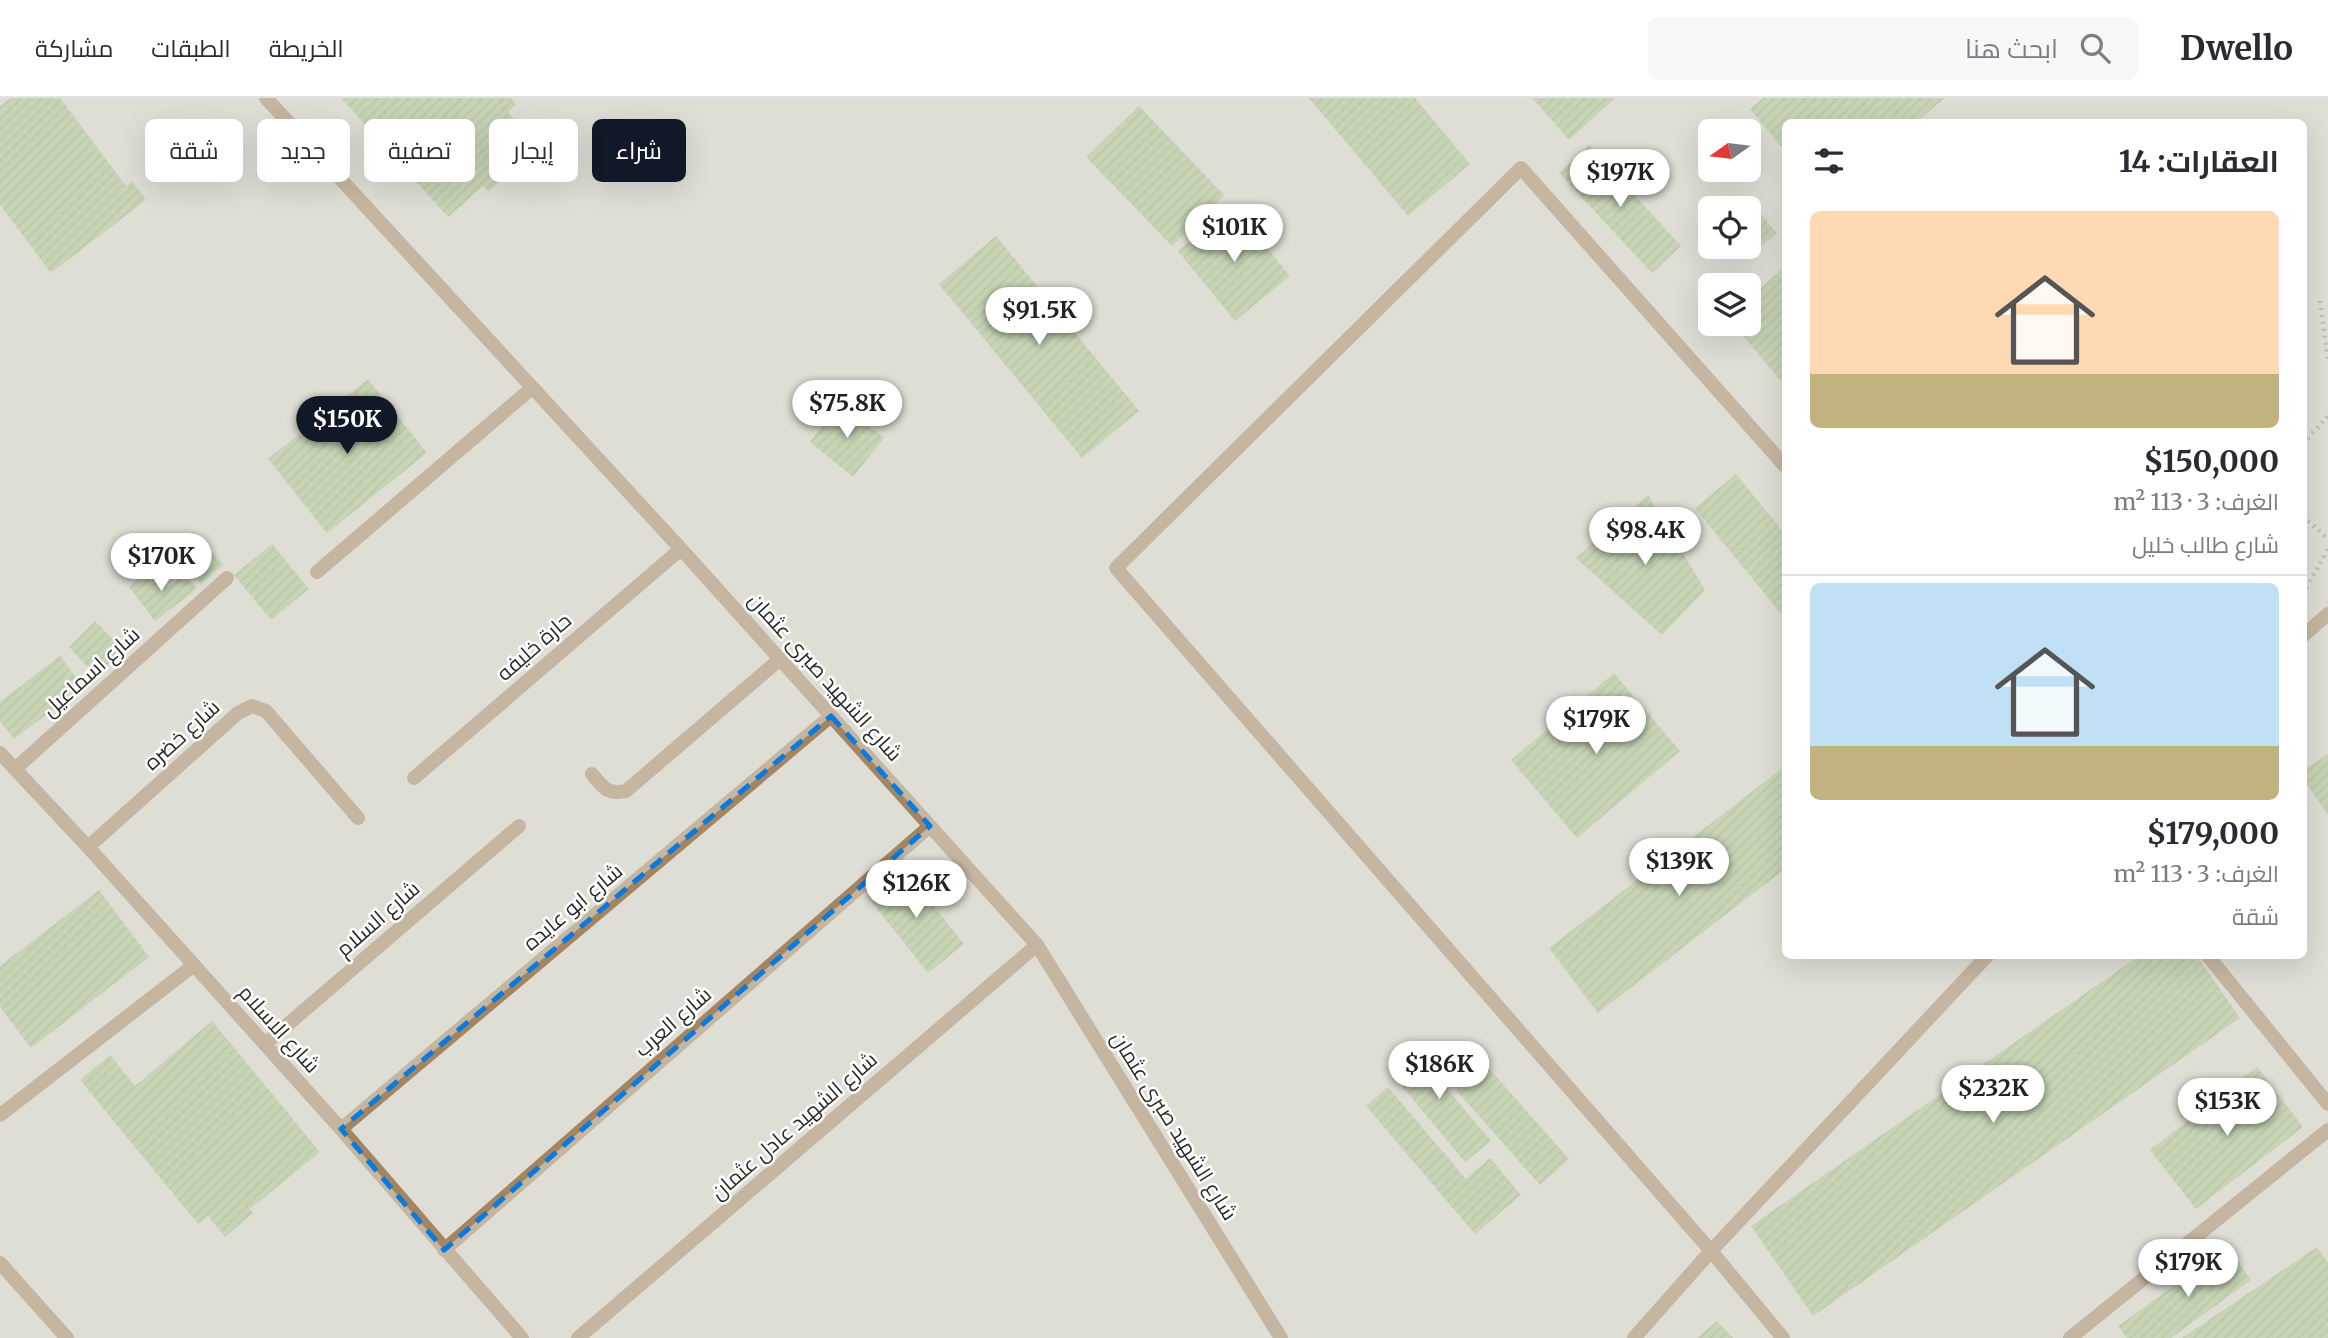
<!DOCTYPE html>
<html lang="ar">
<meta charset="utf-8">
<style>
body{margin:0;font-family:Merriweather,Cairo,serif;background:#f7f7f7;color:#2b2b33;direction:rtl;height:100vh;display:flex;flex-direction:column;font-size:26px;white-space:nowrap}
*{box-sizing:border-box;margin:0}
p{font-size:23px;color:#7c7c81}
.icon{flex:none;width:38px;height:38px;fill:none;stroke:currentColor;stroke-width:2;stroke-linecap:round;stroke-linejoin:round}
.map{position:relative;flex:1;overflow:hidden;direction:ltr}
.side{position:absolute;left:1782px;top:21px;width:525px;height:840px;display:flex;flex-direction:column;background:#fff;border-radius:10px;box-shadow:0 7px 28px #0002;direction:rtl}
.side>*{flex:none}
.guide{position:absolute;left:21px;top:21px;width:665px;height:63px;direction:rtl;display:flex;gap:14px}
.needle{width:46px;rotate:256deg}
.controls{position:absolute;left:1698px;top:21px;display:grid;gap:14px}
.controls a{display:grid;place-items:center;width:63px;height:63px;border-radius:10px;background:#fff;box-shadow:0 7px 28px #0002;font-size:35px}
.price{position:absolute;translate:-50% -60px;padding:0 16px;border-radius:24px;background:#fff;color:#222;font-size:23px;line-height:46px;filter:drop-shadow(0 2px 4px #0008)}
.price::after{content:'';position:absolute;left:50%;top:42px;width:21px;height:16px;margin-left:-10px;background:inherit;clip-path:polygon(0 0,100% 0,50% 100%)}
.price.current{background:#111827;color:#fff}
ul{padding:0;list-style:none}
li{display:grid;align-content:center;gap:14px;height:371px;padding:0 28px}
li+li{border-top:2px solid #e1e1e2}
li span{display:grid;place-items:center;height:217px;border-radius:10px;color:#555}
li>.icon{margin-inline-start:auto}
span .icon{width:126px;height:126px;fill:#fffc;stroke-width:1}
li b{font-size:30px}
h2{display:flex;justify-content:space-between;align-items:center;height:84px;padding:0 28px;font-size:30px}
.chip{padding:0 24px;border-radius:10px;background:#fff;box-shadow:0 7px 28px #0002;font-size:24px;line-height:63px}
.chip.current{background:#111827;color:#fff}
header{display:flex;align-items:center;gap:42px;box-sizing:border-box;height:98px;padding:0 35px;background:#fff;border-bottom:2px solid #e1e1e2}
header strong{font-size:33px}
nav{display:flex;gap:38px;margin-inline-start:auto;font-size:24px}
.search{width:490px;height:63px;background:#f7f7f7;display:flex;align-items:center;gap:18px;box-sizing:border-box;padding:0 24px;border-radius:10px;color:#7c7c81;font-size:26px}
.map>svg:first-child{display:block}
.building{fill:url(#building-hatch)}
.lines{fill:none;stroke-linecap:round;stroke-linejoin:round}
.path{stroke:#999892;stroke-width:4.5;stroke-dasharray:2 5;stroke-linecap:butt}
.lane{stroke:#a5855f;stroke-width:14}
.street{stroke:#a5855f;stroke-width:14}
.marked{fill:none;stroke:#087be2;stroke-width:5;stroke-dasharray:14 9;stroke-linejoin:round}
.labels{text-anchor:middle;stroke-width:5;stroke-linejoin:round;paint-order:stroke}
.street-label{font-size:21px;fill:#2a2926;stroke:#fff}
</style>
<header>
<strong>Dwello</strong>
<div class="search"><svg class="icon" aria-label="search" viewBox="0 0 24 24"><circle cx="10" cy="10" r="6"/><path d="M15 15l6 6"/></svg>ابحث هنا</div>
<nav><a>الخريطة</a><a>الطبقات</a><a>مشاركة</a></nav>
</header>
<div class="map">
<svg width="2328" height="1240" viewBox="0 0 2328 1240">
<defs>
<pattern id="building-hatch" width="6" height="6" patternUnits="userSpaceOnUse" patternTransform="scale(1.75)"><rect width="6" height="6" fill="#aac98f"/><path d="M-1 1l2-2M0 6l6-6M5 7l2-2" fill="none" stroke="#92ad7b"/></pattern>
</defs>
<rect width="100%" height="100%" fill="#dfded6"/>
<!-- building -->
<path class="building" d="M 11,0 L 60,0 L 126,88 L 132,83 L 146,102 L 51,175 L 0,107 L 0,8 Z
M 341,0 L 511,0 L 516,6 L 508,14 L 539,49 L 489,94 L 483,88 L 448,119 Z
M 1309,0 L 1415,0 L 1470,66 L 1408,118 Z
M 1532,0 L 1615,0 L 1569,42 Z
M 1763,0 L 1945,0 L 1916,24 L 1785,24 L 1785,53 L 1750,11 Z
M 1139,8 L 1224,97 L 1172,148 L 1086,59 Z
M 1589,47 L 1681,148 L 1652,175 L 1559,75 Z
M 1746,99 L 1777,135 L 1756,152 L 1748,143 L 1748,110 L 1733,110 Z
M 1232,108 L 1290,178 L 1235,223 L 1178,153 Z
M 996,138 L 1139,313 L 1082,360 L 939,186 Z
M 1785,169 L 1785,288 L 1733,226 L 1748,226 L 1748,201 Z
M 368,281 L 427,355 L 327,435 L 268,361 Z
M 840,305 L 884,340 L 853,379 L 810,344 Z
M 1736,376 L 1785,436 L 1785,521 L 1695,410 Z
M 1648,397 L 1705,492 L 1662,537 L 1576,460 Z
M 193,433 L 223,467 L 201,486 L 171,451 Z
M 272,446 L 309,491 L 271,522 L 234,477 Z
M 154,470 L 168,489 L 185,476 L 197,491 L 155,523 L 129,489 Z
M 95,523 L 123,552 L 96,578 L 69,549 Z
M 60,558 L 83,589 L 14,641 L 0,623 L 0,604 Z
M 1614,575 L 1680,653 L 1577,740 L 1511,662 Z
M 2328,656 L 2328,717 L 2303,681 L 2303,673 Z
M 1784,669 L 1785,771 L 1598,915 L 1549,850 Z
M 903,769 L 964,846 L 928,875 L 867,798 Z
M 99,792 L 149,859 L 31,950 L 0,909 L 0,868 Z
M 2139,858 L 2197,858 L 2240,920 L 1813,1218 L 1751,1128 Z
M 212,923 L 320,1054 L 250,1111 L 253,1115 L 225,1139 L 208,1118 L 198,1126 L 80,982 L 110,957 L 135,988 Z
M 1427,942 L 1449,968 L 1437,979 L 1491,1043 L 1465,1064 L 1390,974 Z
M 1485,966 L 1569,1061 L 1540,1087 L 1456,992 Z
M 2257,969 L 2303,1029 L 2196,1111 L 2150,1052 Z
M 1388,989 L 1466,1081 L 1490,1060 L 1521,1097 L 1475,1136 L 1366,1008 Z
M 2228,1149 L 2251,1182 L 2171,1240 L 2127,1240 L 2118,1228 Z
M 2317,1149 L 2328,1165 L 2328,1240 L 2182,1240 Z
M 1717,1223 L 1733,1240 L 1697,1240 Z"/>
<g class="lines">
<!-- path -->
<path class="path" d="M 2320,203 L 2328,263
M 2303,346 L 2328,318
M 2303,418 L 2328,441
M 2303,496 L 2328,451"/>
<!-- lane -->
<path class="lane" d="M 2303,538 L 2328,516
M 1037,847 L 1281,1240
M 2208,858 L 2328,1006
M 0,1017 L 194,867
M 1634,1240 L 1711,1153 L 1987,858
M 1783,1240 L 1711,1153 L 1116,470 L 1521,70 L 1785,368
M 2070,1240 L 2328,1032"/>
<!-- street -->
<path class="street" d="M 266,0 L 681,451 L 1037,847 L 578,1240
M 317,474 L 532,290
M 0,655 L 88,749 L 341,1031 L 522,1240
M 15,671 L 227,480
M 592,676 C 602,689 608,697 626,693 L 780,561
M 414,680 L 681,451
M 88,749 L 238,615 L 252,608 L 266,613 L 358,720
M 265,946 L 519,728
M 341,1031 L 831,618
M 444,1152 L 930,728
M 0,1165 L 67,1240"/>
</g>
<!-- marked area -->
<path d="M0 0H2328V1240H0ZM 831,618 L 930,728 L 444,1152 L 341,1031 Z" fill="#dfded6" fill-opacity=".55" fill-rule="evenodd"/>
<path class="marked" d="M 831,618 L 930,728 L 444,1152 L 341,1031 Z"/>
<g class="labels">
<!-- street labels -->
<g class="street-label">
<text transform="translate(534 549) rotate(-41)" y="7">حارة خليفه</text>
<text transform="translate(91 574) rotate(-42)" y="7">شارع اسماعيل</text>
<text transform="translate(825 579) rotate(48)" y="7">شارع الشهيد صبرى عثمان</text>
<text transform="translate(182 637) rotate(-42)" y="7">شارع خضره</text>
<text transform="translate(573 809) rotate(-40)" y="7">شارع ابو عايده</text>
<text transform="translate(378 821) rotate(-41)" y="7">شارع السلام</text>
<text transform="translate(673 924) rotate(-41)" y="7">شارع العرب</text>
<text transform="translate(279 931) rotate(48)" y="7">شارع الاسلام</text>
<text transform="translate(794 1028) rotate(-41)" y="7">شارع الشهيد عادل عثمان</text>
<text transform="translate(1174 1028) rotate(58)" y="7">شارع الشهيد صبرى عثمان</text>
</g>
</g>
</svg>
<div class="controls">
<a><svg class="needle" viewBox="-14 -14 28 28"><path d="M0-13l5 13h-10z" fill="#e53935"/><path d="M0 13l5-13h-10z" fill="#7c7c81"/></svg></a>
<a><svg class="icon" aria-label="locate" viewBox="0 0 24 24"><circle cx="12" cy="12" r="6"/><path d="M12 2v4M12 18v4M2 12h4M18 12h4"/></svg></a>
<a><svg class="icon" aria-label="layers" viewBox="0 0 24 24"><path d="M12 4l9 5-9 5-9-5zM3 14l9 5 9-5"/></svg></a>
</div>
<b class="price" style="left:1620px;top:111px">$197K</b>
<b class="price" style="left:1234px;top:166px">$101K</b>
<b class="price" style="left:1039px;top:249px">$91.5K</b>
<b class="price" style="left:847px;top:342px">$75.8K</b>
<b class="price current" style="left:347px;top:358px">$150K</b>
<b class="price" style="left:1645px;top:469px">$98.4K</b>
<b class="price" style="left:161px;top:495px">$170K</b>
<b class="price" style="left:1596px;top:658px">$179K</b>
<b class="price" style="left:1679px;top:800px">$139K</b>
<b class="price" style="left:916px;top:822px">$126K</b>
<b class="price" style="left:1439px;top:1003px">$186K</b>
<b class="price" style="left:1993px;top:1027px">$232K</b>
<b class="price" style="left:2227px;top:1040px">$153K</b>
<b class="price" style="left:2188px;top:1201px">$179K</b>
<div class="guide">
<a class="chip current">شراء</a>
<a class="chip">إيجار</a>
<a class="chip">تصفية</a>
<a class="chip">جديد</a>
<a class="chip">شقة</a>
</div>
<section class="side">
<h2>العقارات: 14<svg class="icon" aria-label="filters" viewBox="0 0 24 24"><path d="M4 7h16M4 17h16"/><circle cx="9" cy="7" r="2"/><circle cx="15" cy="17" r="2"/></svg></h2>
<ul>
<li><span style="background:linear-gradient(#ffd9b3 75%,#c2b280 0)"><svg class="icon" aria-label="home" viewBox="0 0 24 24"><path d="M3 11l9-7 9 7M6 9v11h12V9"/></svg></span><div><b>$150,000</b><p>الغرف: 3 · 113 m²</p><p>شارع طالب خليل</p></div></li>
<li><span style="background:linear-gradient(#bfe0f5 75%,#c2b280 0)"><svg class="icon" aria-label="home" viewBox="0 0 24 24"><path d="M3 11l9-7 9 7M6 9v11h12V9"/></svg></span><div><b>$179,000</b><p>الغرف: 3 · 113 m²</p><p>شقة</p></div></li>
</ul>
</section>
</div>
